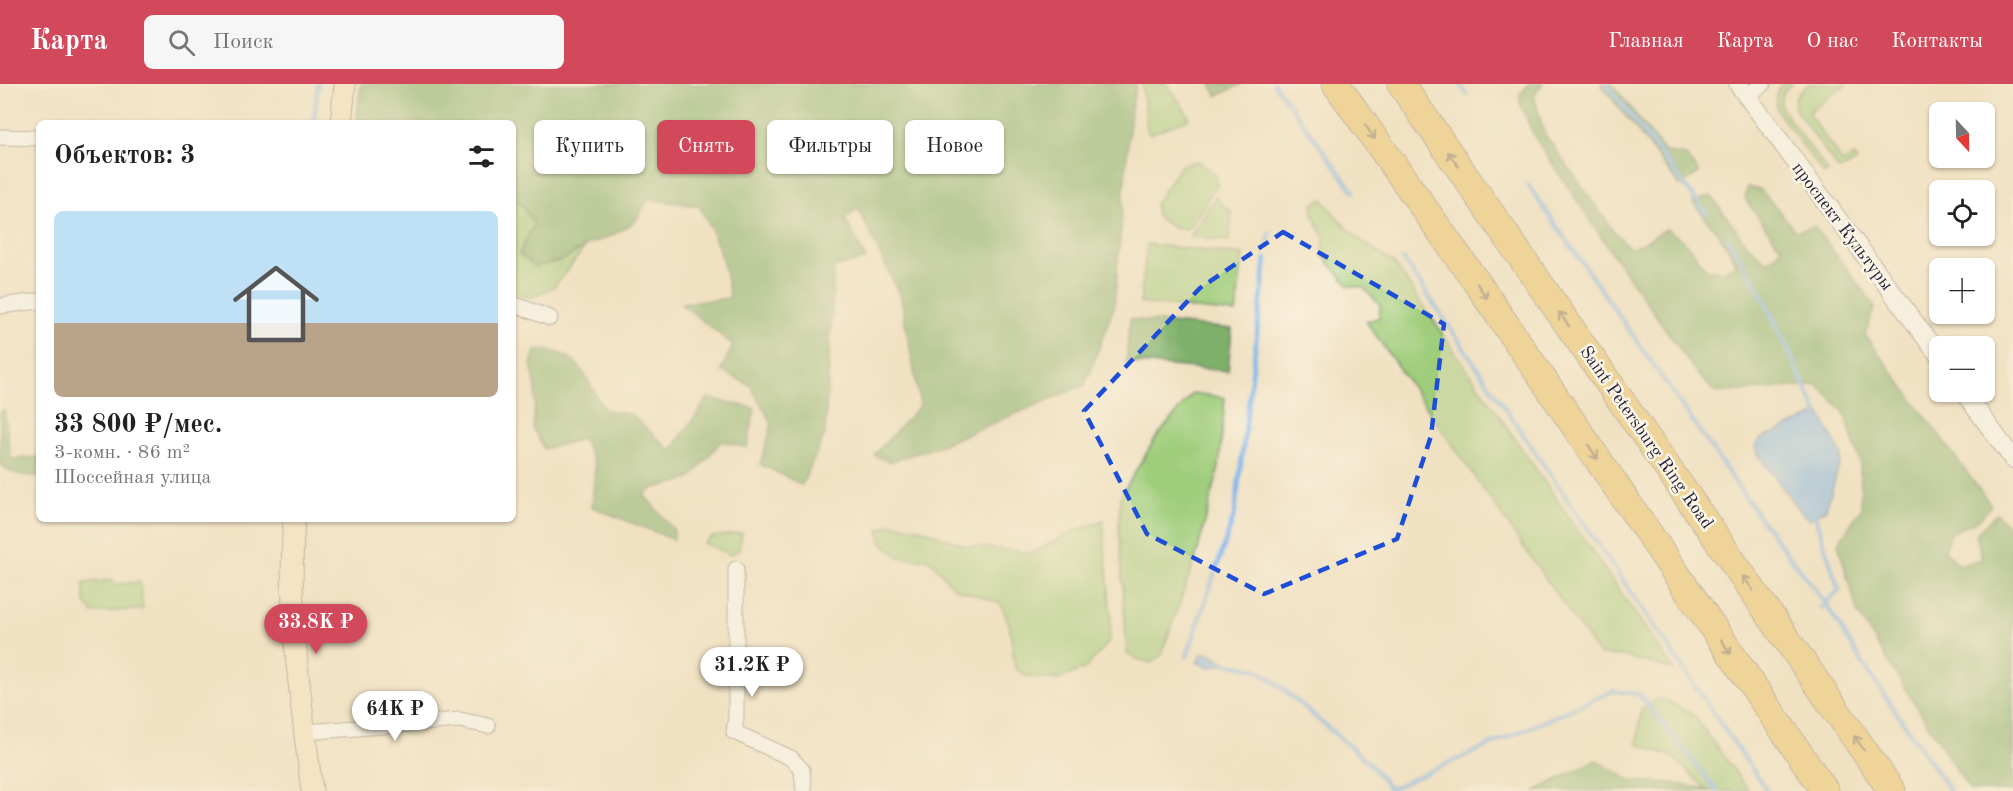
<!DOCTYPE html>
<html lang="ru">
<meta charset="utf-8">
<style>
body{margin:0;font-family:"Old Standard TT",serif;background:#f6f6f6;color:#222;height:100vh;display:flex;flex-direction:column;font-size:22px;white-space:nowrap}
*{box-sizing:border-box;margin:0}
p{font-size:20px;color:#767676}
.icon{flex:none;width:33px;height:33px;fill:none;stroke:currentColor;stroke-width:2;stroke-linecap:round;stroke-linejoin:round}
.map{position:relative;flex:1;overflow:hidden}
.panel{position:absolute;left:36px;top:36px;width:480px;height:402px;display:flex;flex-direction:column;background:#fff;border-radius:9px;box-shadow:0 2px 4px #0004}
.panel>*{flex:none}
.guide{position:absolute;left:534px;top:36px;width:570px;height:54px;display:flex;gap:12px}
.needle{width:39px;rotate:158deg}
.controls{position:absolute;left:1929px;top:18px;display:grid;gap:12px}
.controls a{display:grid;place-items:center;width:66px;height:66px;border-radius:9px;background:#fff;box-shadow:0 2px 4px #0004;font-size:30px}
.price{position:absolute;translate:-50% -51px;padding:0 14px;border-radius:21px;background:#fff;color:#222;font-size:20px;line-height:39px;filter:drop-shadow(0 2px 3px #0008)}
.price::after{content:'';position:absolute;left:50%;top:36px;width:18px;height:14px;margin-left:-9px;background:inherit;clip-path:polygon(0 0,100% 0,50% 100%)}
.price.active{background:#d1495b;color:#fff}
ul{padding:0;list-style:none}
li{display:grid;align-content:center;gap:12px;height:318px;padding:0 18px}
li span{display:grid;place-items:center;height:186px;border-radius:9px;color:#555}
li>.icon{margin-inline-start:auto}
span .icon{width:108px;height:108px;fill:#fffc;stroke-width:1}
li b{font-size:26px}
h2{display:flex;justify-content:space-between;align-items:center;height:72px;padding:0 18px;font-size:26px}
.chip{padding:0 21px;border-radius:9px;background:#fff;box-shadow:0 2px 4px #0004;font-size:21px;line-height:54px}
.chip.active{background:#d1495b;color:#fff}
header{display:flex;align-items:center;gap:36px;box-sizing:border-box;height:84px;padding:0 30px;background:#d1495b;color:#fff}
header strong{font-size:28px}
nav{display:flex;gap:33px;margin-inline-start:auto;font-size:21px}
.search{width:420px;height:54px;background:#f6f6f6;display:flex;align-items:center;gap:15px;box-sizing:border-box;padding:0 21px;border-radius:9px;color:#767676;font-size:22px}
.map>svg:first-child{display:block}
.green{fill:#9fcd7b;stroke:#60785b;stroke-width:1.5}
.forest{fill:#7fb06b;stroke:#506953;stroke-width:1.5}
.water{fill:#7cb4ec;stroke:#4f6b94;stroke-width:1.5}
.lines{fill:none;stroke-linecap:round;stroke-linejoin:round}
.stream{stroke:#7cb4ec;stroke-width:4.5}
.minor-casing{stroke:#89827e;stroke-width:17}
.tertiary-casing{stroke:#89827e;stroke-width:20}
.secondary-casing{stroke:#89827e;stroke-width:23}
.motorway-casing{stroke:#89827e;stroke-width:29}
.minor{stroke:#fff;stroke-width:15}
.tertiary{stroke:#fff;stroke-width:18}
.secondary{stroke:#f8e7c3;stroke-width:21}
.motorway{stroke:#eec469;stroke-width:27}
.oneway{stroke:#887352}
.marked{fill:none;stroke:#1d4ed8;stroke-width:4.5;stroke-dasharray:12 8;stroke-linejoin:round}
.labels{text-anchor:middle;stroke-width:5;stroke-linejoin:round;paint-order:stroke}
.street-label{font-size:18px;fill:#22223b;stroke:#fcf5e5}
</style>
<header>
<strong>Карта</strong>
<div class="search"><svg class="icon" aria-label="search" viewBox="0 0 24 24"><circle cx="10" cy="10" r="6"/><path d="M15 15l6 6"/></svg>Поиск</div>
<nav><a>Главная</a><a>Карта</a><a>О нас</a><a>Контакты</a></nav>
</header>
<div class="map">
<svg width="2013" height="707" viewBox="0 0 2013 707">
<rect width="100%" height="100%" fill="#fcf5e5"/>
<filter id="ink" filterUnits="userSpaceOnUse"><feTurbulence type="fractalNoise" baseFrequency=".0167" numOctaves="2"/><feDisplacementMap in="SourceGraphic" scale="12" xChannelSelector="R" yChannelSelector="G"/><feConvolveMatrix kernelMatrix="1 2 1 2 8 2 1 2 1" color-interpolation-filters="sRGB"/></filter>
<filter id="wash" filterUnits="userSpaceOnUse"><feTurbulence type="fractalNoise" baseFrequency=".008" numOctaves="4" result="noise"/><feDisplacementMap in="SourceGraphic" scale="24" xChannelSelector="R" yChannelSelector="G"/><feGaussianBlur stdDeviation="1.35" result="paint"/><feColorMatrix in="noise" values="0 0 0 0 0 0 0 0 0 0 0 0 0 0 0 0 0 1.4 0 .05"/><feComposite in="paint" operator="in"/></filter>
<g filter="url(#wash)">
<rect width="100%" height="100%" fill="#f0e1c2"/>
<!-- green -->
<path class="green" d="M 1142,0 L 1167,0 L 1189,32 L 1188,35 L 1150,50 L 1147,47 Z
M 1783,0 L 1791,0 C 1782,8 1779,13 1782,25 L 1828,88 L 1824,90 L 1777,27 C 1775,16 1774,8 1783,0 Z
M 1809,0 L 1846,0 L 1808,29 L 1842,78 L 1854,72 L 1857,78 L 1839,86 L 1795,25 C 1792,11 1800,8 1809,0 Z
M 1196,77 C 1206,83 1219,88 1217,101 L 1192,140 L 1186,145 L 1177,145 L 1159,135 L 1156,130 L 1155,120 L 1180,82 Z
M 1215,113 L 1232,129 L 1229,157 L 1190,153 Z
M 513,114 L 520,118 L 535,140 L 519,170 L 563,176 L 587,161 L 554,203 L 530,214 L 513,207 Z
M 1323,115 C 1345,147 1362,158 1394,179 L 1674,586 L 1623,572 L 1599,571 L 1366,237 L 1379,234 L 1380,221 L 1363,203 L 1349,202 L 1323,172 L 1324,153 L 1313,131 L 1313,120 Z
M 1147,160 L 1243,171 L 1236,229 L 1140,219 Z
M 1193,309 L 1225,314 L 1219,383 L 1197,469 L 1161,572 L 1151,579 L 1137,575 L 1127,570 L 1119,446 L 1120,413 L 1155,355 Z
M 1103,436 L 1111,532 L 1110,557 L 1087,583 L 1059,596 L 1028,593 L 1015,584 L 1009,540 L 1000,519 L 954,504 L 930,476 L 899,473 L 882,459 L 879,446 L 892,440 L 919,444 L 964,461 L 1032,469 L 1071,449 Z
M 742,449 L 739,466 L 730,471 L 704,459 L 712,453 Z
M 112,496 L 115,500 L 140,498 L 143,525 L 93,529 L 85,519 L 83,499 Z
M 1659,614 L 1692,629 L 1749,707 L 1708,707 L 1673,673 L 1637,660 L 1641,626 Z"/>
<!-- forest -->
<path class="forest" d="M 361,0 L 1136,0 L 1131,25 L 1114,223 L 1085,301 L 936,363 L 889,378 L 874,371 L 920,321 L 901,214 L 858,124 L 845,135 L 866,175 L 834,184 L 825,350 L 802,401 L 760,380 L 772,340 L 750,301 L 721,287 L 733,261 L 680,219 L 730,214 C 724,176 718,156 699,122 L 648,115 L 636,137 L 611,152 L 587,161 L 563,176 L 536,183 L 519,170 L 534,140 L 520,118 L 513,114 L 513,39 L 356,39 Z
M 1211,0 L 1242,0 L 1217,12 Z
M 1529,0 L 1543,0 L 1534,11 L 1544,49 L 1612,145 L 1630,164 C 1645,161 1654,150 1667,145 L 1684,157 L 1707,186 L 1723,187 L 1737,180 L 1720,152 L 1693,118 L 1711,112 L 1746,159 L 1767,178 L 1782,165 L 1745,115 L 1747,103 L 1761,106 L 1796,147 L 1814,142 L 1875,222 L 1865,251 L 1991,421 L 1980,435 L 1951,449 L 1944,466 L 1960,481 L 1982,475 L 1976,450 L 1997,429 L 2013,449 L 2013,707 L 1970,707 L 1858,530 L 1838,460 L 1861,424 L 1860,378 L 1844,328 L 1818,301 L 1716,309 L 1697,290 L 1616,175 L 1535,54 L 1520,20 L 1520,10 Z
M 1601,0 L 1612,0 L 1665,68 L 1686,72 L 1699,89 L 1680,102 Z
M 1130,235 L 1232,245 L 1228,287 L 1126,278 Z
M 535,266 C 583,266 582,292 605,326 L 631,330 L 671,367 L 708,314 L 755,324 L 747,364 L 721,357 L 690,395 L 651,405 L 644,411 L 674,446 L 674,456 L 592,423 L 595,381 L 583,355 L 544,365 L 533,345 L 536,304 L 531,280 Z
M 4,326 L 11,375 L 39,373 L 39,392 C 24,393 10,391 0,379 L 0,328 Z
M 1596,676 L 1631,697 L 1672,699 L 1707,705 L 1708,707 L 1535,707 Z"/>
<!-- water -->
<path class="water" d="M 1820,329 L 1842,372 L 1826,425 L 1809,435 L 1802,430 L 1759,372 L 1755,362 L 1760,355 Z
M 1203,569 L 1212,570 L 1225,579 C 1214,584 1208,585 1197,578 Z"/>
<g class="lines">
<!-- stream -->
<path class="stream" d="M 1274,0 L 1354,108
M 1460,0 L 1467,10
M 1606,0 L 1706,129
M 314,36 L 318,0
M 1528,101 L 1760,434 L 1826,520 L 1859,574 L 1950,707
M 1728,154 L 1761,209 L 1818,330 L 1818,334
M 1268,158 L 1270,148
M 1403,175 L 1767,707
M 1815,426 L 1815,432 L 1839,506 L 1821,524
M 1187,572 L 1235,429 L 1266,175
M 1219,578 L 1256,585 L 1276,599 L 1370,680 L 1390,705 L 1613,607 L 1639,610 L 1717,707"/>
</g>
</g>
<g filter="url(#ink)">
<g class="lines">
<!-- minor casing -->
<g class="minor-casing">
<path id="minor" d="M 1747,12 L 1763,0
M 0,53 L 39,54
M 513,220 L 550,234
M 0,222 L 39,217
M 736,485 L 736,634 L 734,648 L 791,674 L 802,686 L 804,707
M 305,648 L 460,636 L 488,642"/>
</g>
<!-- tertiary casing -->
<g class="tertiary-casing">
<path id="tertiary" d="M 1738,0 L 1940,273
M 1964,308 L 2013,375"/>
</g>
<!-- secondary casing -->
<g class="secondary-casing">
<path id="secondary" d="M 341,39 L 345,0
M 294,435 C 287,526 301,617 312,707"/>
</g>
<!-- motorway casing -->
<g class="motorway-casing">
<path id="motorway" d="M 1336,0 L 1477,199 L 1825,707
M 1401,0 L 1892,707"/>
</g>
<!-- minor -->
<use href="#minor" class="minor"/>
<!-- tertiary -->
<use href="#tertiary" class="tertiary"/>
<!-- secondary -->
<use href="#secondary" class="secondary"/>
<!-- motorway -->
<use href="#motorway" class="motorway"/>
</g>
<!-- one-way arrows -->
<defs><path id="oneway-shaft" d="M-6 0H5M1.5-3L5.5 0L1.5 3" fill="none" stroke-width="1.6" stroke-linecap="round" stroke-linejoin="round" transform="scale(1.5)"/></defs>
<g class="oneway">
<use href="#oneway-shaft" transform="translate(1370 48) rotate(55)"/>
<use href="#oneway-shaft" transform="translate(1453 75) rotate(-125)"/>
<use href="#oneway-shaft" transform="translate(1482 207) rotate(56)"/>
<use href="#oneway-shaft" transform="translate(1564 235) rotate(-125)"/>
<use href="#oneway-shaft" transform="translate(1593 368) rotate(56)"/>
<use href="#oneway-shaft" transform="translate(1748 499) rotate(-125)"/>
<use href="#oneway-shaft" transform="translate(1726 563) rotate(56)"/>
<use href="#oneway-shaft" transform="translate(1859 659) rotate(-125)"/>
</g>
</g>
<!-- marked area -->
<path d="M0 0H2013V707H0ZM 1283,148 L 1444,240 L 1431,352 L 1397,455 L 1264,510 L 1147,450 L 1084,327 L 1200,204 Z" fill="#f0e1c2" fill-opacity=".55" fill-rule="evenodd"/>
<path class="marked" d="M 1283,148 L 1444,240 L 1431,352 L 1397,455 L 1264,510 L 1147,450 L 1084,327 L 1200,204 Z"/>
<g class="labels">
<!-- street labels -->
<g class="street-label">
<text transform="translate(1843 142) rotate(53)" y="6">проспект Культуры</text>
<text transform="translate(1647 353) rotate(55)" y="6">Saint Petersburg Ring Road</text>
</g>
</g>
</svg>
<div class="controls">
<a><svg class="needle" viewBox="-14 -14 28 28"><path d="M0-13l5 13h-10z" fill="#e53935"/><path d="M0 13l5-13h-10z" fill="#767676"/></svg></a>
<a><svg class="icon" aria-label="locate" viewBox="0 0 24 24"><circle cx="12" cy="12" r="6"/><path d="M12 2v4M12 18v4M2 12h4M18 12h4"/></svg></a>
<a>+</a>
<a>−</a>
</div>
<b class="price active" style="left:316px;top:571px">33.8K ₽</b>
<b class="price" style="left:752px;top:614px">31.2K ₽</b>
<b class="price" style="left:395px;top:658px">64K ₽</b>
<div class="guide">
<a class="chip">Купить</a>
<a class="chip active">Снять</a>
<a class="chip">Фильтры</a>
<a class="chip">Новое</a>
</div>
<section class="panel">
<h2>Объектов: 3<svg class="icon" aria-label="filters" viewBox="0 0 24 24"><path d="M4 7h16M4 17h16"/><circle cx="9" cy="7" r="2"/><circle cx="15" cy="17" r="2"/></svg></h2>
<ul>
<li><span style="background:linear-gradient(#bfe0f5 60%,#b9a48a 0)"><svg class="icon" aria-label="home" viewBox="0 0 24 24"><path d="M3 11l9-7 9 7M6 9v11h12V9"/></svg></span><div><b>33 800 ₽/мес.</b><p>3-комн. · 86 m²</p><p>Шоссейная улица</p></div></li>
</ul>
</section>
</div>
